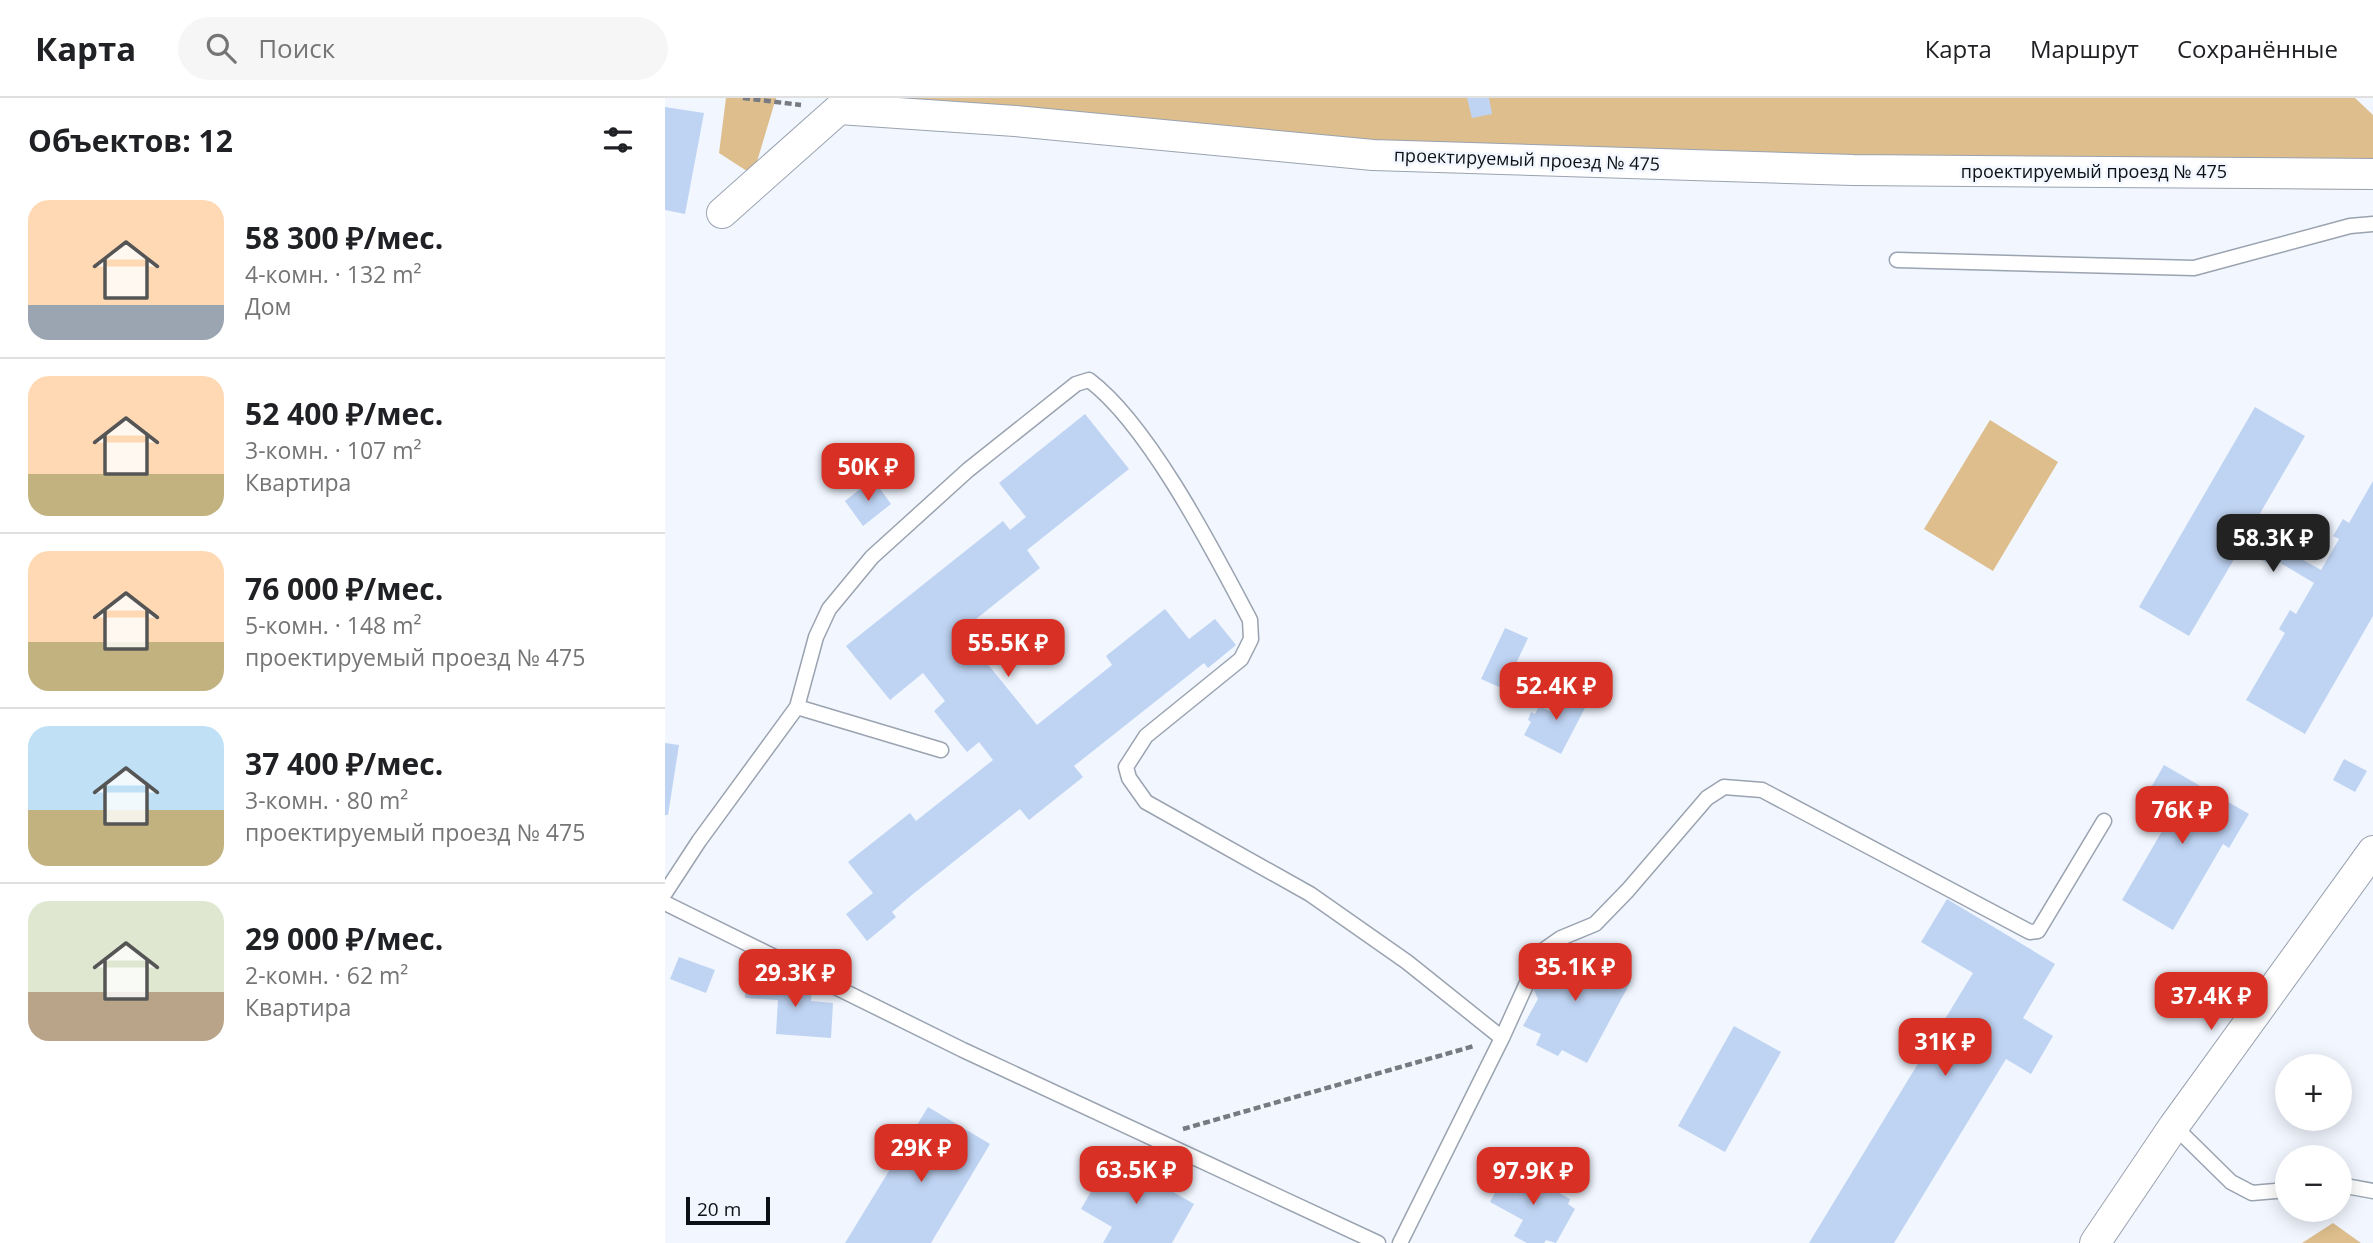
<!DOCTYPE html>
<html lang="ru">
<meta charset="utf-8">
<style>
body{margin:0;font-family:"Open Sans",sans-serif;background:#f6f6f6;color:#202124;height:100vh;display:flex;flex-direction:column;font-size:26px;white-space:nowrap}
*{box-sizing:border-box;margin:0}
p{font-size:23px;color:#757577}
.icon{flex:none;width:38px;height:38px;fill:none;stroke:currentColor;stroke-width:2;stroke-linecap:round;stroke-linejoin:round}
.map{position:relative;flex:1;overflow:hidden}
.details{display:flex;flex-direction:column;background:#fff;width:665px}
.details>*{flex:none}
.tools{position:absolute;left:1610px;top:956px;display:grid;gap:14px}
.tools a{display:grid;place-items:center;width:77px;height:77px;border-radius:50%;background:#fff;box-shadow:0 4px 18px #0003;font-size:35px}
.scale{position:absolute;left:21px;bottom:18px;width:84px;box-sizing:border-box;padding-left:7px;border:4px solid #0d1015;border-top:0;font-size:19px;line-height:24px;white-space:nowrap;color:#0d1015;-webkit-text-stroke:5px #f1f6ff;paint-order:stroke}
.price{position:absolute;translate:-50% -60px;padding:0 16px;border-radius:14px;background:#d93025;color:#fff;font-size:23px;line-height:46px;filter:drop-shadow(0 2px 4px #0008)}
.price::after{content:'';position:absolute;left:50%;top:42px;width:21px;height:16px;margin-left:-10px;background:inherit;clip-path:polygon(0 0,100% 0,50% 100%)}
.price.on{background:#222;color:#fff}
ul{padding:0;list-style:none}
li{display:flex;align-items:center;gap:21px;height:175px;padding:0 28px}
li+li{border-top:2px solid #e0e0e0}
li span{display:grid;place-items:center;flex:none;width:196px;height:140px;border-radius:21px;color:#555}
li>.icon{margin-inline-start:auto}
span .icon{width:84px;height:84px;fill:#fffc;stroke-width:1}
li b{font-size:30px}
h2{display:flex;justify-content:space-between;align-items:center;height:84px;padding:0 28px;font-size:30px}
header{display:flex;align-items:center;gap:42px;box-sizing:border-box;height:98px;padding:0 35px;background:#fff;border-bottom:2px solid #e0e0e0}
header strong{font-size:33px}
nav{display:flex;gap:38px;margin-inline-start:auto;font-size:24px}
.search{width:490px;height:63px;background:#f6f6f6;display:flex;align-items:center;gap:18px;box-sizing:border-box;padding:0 24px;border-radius:38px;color:#757577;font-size:26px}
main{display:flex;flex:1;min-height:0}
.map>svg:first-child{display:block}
.green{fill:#ddbe8c}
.building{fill:#bfd4f3}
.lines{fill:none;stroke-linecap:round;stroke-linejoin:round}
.service-casing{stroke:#9aa3b0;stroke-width:17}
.minor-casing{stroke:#9aa3b0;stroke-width:32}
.path{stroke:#777b81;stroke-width:4.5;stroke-dasharray:7 3.5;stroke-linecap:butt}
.service{stroke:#fff;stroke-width:14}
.minor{stroke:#fff;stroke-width:30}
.labels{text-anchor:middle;stroke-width:5;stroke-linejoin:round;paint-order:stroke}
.street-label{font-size:18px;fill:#0d1015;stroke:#f1f6ff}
</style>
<header>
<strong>Карта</strong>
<div class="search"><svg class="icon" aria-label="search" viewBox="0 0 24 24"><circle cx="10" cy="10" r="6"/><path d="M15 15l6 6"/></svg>Поиск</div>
<nav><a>Карта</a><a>Маршрут</a><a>Сохранённые</a></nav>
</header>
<main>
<section class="details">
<h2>Объектов: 12<svg class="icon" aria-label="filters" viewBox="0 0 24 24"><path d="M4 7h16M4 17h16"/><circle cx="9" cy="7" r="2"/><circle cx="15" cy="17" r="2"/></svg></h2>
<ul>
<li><span style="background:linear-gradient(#ffd9b3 75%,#9aa5b1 0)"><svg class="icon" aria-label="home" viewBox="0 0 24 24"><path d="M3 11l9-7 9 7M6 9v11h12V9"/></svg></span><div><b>58 300 ₽/мес.</b><p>4-комн. · 132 m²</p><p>Дом</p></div></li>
<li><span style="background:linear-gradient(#ffd9b3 70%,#c2b280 0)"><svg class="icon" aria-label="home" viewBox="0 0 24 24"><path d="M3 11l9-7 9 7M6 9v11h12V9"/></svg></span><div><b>52 400 ₽/мес.</b><p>3-комн. · 107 m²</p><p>Квартира</p></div></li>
<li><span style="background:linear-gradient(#ffd9b3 65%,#c2b280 0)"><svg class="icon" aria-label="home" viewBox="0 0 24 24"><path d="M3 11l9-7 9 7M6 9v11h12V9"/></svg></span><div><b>76 000 ₽/мес.</b><p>5-комн. · 148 m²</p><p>проектируемый проезд № 475</p></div></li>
<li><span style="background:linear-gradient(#bfe0f5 60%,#c2b280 0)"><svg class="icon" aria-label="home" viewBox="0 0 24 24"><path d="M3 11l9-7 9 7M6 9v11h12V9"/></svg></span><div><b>37 400 ₽/мес.</b><p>3-комн. · 80 m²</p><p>проектируемый проезд № 475</p></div></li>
<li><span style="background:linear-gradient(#dfe7d0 65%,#b9a48a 0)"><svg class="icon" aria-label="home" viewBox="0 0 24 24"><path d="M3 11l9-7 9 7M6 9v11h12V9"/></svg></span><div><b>29 000 ₽/мес.</b><p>2-комн. · 62 m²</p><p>Квартира</p></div></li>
</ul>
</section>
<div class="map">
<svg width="1708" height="1145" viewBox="0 0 1708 1145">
<rect width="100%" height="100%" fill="#f1f6ff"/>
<!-- green -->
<path class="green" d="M 61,0 L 111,0 L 88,77 L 54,55 Z
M 195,0 L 1690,0 L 1708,17 L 1708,92 L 1188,86 L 707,72 L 193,21 Z
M 1325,322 L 1393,364 L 1328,473 L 1259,431 Z
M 1668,1125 L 1696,1145 L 1637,1145 Z"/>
<!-- building -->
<path class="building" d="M 802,0 L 824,0 L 827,16 L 807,20 Z
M 0,9 L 39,15 L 20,116 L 0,112 Z
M 1590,309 L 1640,338 L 1590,424 L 1603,431 L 1599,440 L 1656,472 L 1674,441 L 1668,438 L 1678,421 L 1684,425 L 1708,383 L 1708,518 L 1640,636 L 1581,602 L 1620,535 L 1614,531 L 1625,512 L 1631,516 L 1649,485 L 1609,461 L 1606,467 L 1575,451 L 1524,538 L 1474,509 Z
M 420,316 L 464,371 L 362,452 L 375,470 L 296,533 L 372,627 L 447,567 L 441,558 L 500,511 L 524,541 L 550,521 L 571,547 L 543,570 L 539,565 L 409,668 L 418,679 L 364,722 L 355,711 L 248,796 L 227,814 L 231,819 L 202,843 L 181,816 L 208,795 L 183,764 L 245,715 L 251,723 L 328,662 L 314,644 L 302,654 L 269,613 L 280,603 L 258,575 L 225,602 L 181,548 L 338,423 L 345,432 L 361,419 L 334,385 Z
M 208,381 L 226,406 L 198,428 L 180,403 Z
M 840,530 L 863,540 L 839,591 L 816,581 Z
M 896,593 L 922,606 L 896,656 L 859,637 L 866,624 L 863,622 L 866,614 L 870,616 L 874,608 L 885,613 Z
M 0,645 L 14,647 L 3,717 L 0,717 Z
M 1679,661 L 1702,673 L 1690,694 L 1668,682 Z
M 1499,667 L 1584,716 L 1564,750 L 1558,746 L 1508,832 L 1457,802 L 1507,716 L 1480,700 Z
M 1282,801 L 1390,866 L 1358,920 L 1388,938 L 1366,976 L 1341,961 L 1229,1145 L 1144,1145 L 1308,875 L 1256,844 Z
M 908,846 L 919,851 L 925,847 L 939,855 L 934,866 L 966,883 L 922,965 L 897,952 L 893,958 L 871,947 L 876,936 L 858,928 L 873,901 L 868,890 L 882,866 L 894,864 L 902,849 Z
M 14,859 L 50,872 L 41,895 L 5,881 Z
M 109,881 L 119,882 L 119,887 L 147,889 L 146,903 L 168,905 L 166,940 L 111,936 L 113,902 L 80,900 L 81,885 L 108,886 Z
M 1069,928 L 1116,954 L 1060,1054 L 1013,1028 Z
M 263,1009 L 325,1046 L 266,1145 L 180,1145 Z
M 446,1058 L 529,1106 L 507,1145 L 438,1145 L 447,1129 L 416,1111 Z
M 845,1068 L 905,1101 L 903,1106 L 910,1111 L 891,1145 L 881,1142 L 879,1145 L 862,1145 L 849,1138 L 858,1122 L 825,1104 Z"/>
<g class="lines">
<!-- service casing -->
<g class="service-casing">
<path id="service" d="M 1232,162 L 1529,170 L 1685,128 L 1708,126
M 132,609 L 276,652
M 0,795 L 34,743 L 132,609 L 151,539 L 164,511 L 207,459 L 303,372 L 411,286 L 424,282 C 484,327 549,454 585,522 L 586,541 L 576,561 L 481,638 L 461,669 L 464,680 L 481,704 L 645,796 L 742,864 L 837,940
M 0,805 L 298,952 L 713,1145
M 1509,1028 L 1566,1084 L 1587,1095 L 1622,1092
M 1675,1087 L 1708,1093
M 735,1145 L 837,940 L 876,854 L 896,840 L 930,826 L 963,792 L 1042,700 L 1059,689 L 1097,692 L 1365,834 L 1373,833 L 1439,723"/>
</g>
<!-- minor casing -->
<g class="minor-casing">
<path id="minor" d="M 57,115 L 174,11 L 350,23 L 708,57 L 1188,72 L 1708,76
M 1430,1145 L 1509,1028 L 1708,753"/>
</g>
<!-- path -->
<path class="path" d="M 78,0 L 136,7
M 518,1031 L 809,948"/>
<!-- service -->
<use href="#service" class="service"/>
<!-- minor -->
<use href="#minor" class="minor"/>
</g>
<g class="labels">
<!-- street labels -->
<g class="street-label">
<text transform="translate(862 62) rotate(2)" y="6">проектируемый проезд № 475</text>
<text x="1429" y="80">проектируемый проезд № 475</text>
</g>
</g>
</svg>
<div class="tools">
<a>+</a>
<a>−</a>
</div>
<div class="scale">20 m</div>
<b class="price" style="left:203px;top:405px">50K ₽</b>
<b class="price on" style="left:1608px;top:476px">58.3K ₽</b>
<b class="price" style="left:343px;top:581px">55.5K ₽</b>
<b class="price" style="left:891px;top:624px">52.4K ₽</b>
<b class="price" style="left:1517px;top:748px">76K ₽</b>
<b class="price" style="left:910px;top:905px">35.1K ₽</b>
<b class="price" style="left:130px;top:911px">29.3K ₽</b>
<b class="price" style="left:1546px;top:934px">37.4K ₽</b>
<b class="price" style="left:1280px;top:980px">31K ₽</b>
<b class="price" style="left:256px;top:1086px">29K ₽</b>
<b class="price" style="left:471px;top:1108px">63.5K ₽</b>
<b class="price" style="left:868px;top:1109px">97.9K ₽</b>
</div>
</main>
